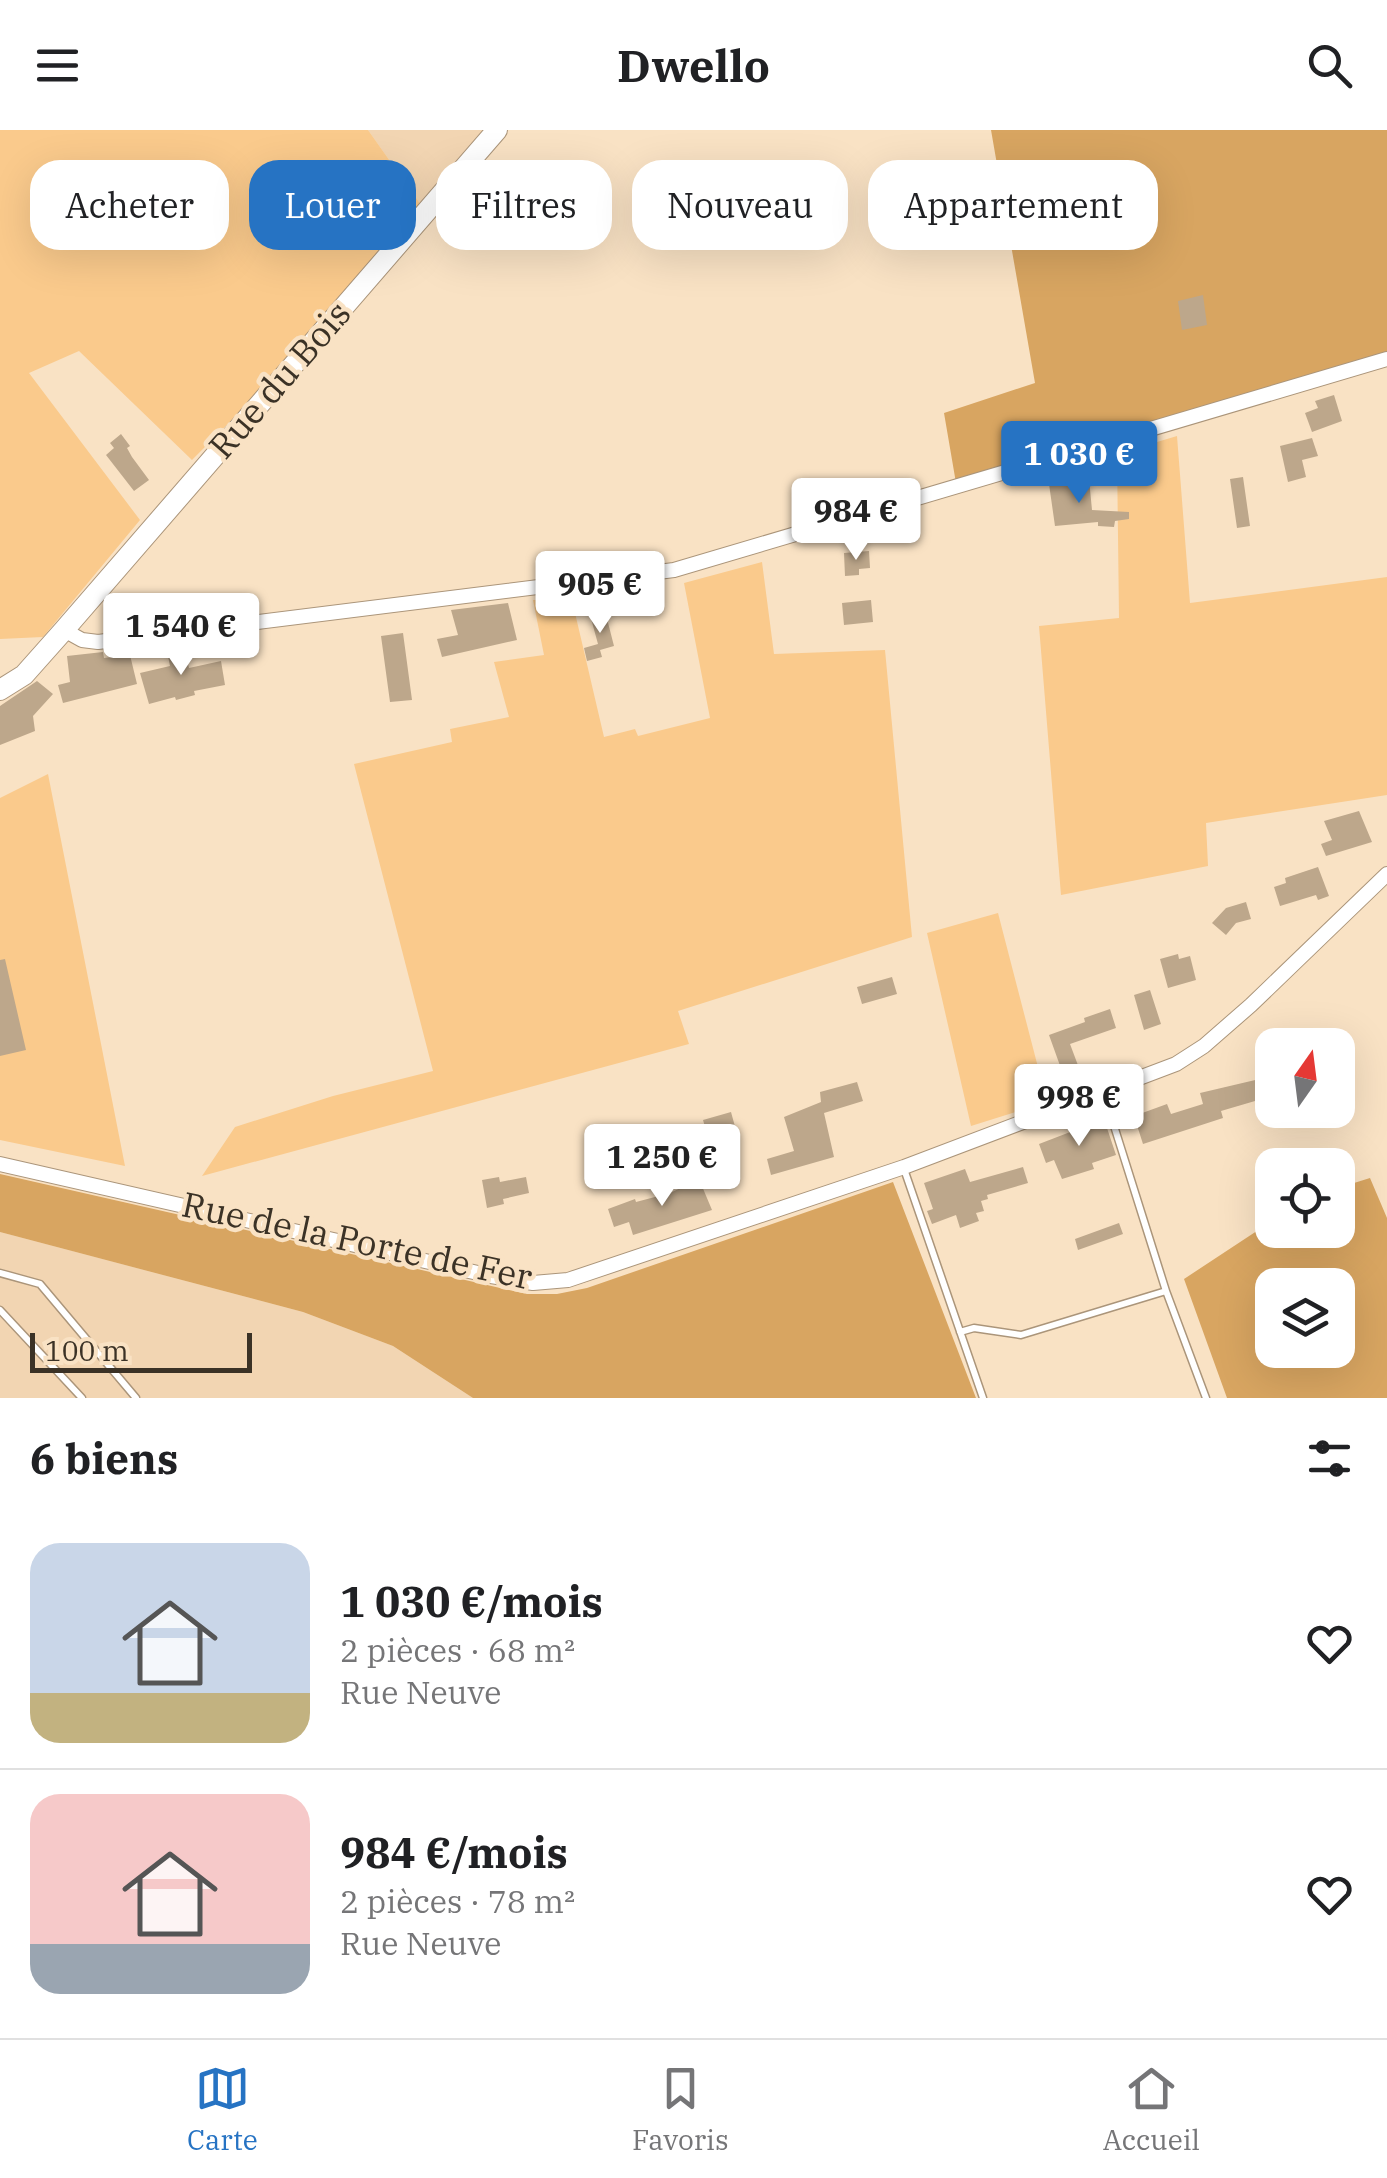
<!DOCTYPE html>
<html lang="fr">
<meta charset="utf-8">
<style>
body{margin:0;font-family:"IBM Plex Serif",serif;background:#f6f6f6;color:#202124;height:100vh;display:flex;flex-direction:column;font-size:38px;white-space:nowrap}
*{box-sizing:border-box;margin:0}
p{font-size:32px;color:#757577}
.icon{flex:none;width:55px;height:55px;fill:none;stroke:currentColor;stroke-width:2;stroke-linecap:round;stroke-linejoin:round}
.map{position:relative;height:1268px;overflow:hidden}
.side{display:flex;flex-direction:column;background:#fff;flex:1}
.side>*{flex:none}
.guide{position:absolute;left:30px;top:30px;width:1328px;height:90px;display:flex;gap:20px}
.needle{width:65px;rotate:14deg}
.tools{position:absolute;left:1255px;top:898px;display:grid;gap:20px}
.tools a{display:grid;place-items:center;width:100px;height:100px;border-radius:20px;background:#fff;box-shadow:0 10px 40px #0002;font-size:50px}
.scale{position:absolute;left:30px;bottom:25px;width:222px;box-sizing:border-box;padding-left:10px;border:5px solid #3b3226;border-top:0;font-size:28px;line-height:35px;white-space:nowrap;color:#3b3226;-webkit-text-stroke:8px #f9e2c4;paint-order:stroke}
.price{position:absolute;translate:-50% -85px;padding:0 22px;border-radius:10px;background:#fff;color:#222;font-size:32px;line-height:65px;filter:drop-shadow(0 2px 5px #0008)}
.price::after{content:'';position:absolute;left:50%;top:60px;width:30px;height:22px;margin-left:-15px;background:inherit;clip-path:polygon(0 0,100% 0,50% 100%)}
.price.active{background:#2673c3;color:#fff}
ul{padding:0;list-style:none}
li{display:flex;align-items:center;gap:30px;height:250px;padding:0 30px}
li+li{border-top:2px solid #e0e0e0}
li span{display:grid;place-items:center;flex:none;width:280px;height:200px;border-radius:30px;color:#555}
li>.icon{margin-inline-start:auto}
span .icon{width:120px;height:120px;fill:#fffc;stroke-width:1}
li b{font-size:42px}
h2{display:flex;justify-content:space-between;align-items:center;height:120px;padding:0 30px;font-size:42px}
.pill{padding:0 35px;border-radius:30px;background:#fff;box-shadow:0 10px 40px #0002;font-size:35px;line-height:90px}
.pill.active{background:#2673c3;color:#fff}
header{display:flex;justify-content:space-between;align-items:center;height:130px;padding:0 30px;background:#fff;font-size:45px;font-weight:700}
.dock{display:flex;justify-content:space-around;align-items:center;height:140px;border-top:2px solid #e0e0e0;background:#fff;font-size:28px;color:#757577}
.dock a{display:grid;justify-items:center;gap:5px}
.dock .active{color:#2673c3}
.map>svg:first-child{display:block}
.built{fill:#f2d5b2}
.green{fill:#faca8c}
.forest{fill:#d8a561;fill-rule:evenodd}
.building{fill:#bda78b}
.lines{fill:none;stroke-linecap:round;stroke-linejoin:round}
.lane-casing{stroke:#ab957a;stroke-width:9}
.street-casing{stroke:#ab957a;stroke-width:16}
.secondary-casing{stroke:#ab957a;stroke-width:22}
.lane{stroke:#fff;stroke-width:6}
.street{stroke:#fff;stroke-width:14}
.secondary{stroke:#fff;stroke-width:20}
.labels{text-anchor:middle;stroke-width:9;stroke-linejoin:round;paint-order:stroke}
.street-label{font-size:35px;fill:#3b3226;stroke:#f9e2c4}
</style>
<header><svg class="icon" aria-label="menu" viewBox="0 0 24 24"><path d="M4 6h16M4 12h16M4 18h16"/></svg>Dwello<svg class="icon" aria-label="search" viewBox="0 0 24 24"><circle cx="10" cy="10" r="6"/><path d="M15 15l6 6"/></svg></header>
<div class="map">
<svg width="1387" height="1268" viewBox="0 0 1387 1268">
<rect width="100%" height="100%" fill="#f9e2c4"/>
<!-- built -->
<path class="built" d="M 368,0 L 504,0 L 431,89 Z
M 0,1102 L 303,1182 L 393,1216 L 473,1268 L 0,1268 Z"/>
<!-- green -->
<path class="green" d="M 0,0 L 368,0 L 431,89 L 192,330 L 79,221 L 29,243 L 140,390 L 43,507 L 0,509 Z
M 1177,306 L 1190,473 L 1387,447 L 1387,665 L 1206,693 L 1208,736 L 1061,765 L 1039,496 L 1119,488 L 1117,324 Z
M 762,432 L 774,524 L 885,520 L 912,807 L 678,881 L 689,914 L 202,1046 L 235,997 L 333,966 L 433,941 L 354,634 L 452,612 L 450,599 L 509,587 L 494,532 L 544,525 L 533,470 L 572,470 L 604,607 L 635,599 L 638,606 L 710,588 L 684,453 Z
M 48,644 L 125,1036 L 0,1010 L 0,668 Z
M 998,783 L 1047,972 L 971,996 L 927,803 Z"/>
<!-- forest -->
<path class="forest" d="M 991,0 L 1387,0 L 1387,228 L 956,353 L 944,283 L 1035,253 Z
M 0,1044 L 527,1164 L 557,1164 L 587,1158 L 893,1052 L 976,1268 L 473,1268 L 393,1216 L 303,1182 L 0,1102 Z
M 1370,1048 L 1387,1088 L 1387,1268 L 1227,1268 L 1184,1149 L 1272,1091 L 1272,1100 L 1338,1100 L 1338,1058 ZM 1272,1155 L 1338,1155 L 1338,1220 L 1272,1220 Z"/>
<!-- building -->
<path class="building" d="M 1203,165 L 1207,195 L 1182,200 L 1178,171 Z
M 1334,265 L 1342,291 L 1312,302 L 1305,283 L 1318,278 L 1315,271 Z
M 121,304 L 130,316 L 127,318 L 132,327 L 149,350 L 134,361 L 106,325 L 114,318 L 110,313 Z
M 1312,308 L 1318,326 L 1302,330 L 1306,347 L 1288,352 L 1280,316 Z
M 1243,347 L 1250,396 L 1237,398 L 1230,349 Z
M 1089,349 L 1092,380 L 1129,382 L 1129,389 L 1115,391 L 1114,397 L 1098,396 L 1098,392 L 1055,396 L 1049,354 Z
M 869,421 L 870,438 L 859,439 L 859,445 L 845,446 L 844,423 Z
M 871,470 L 873,492 L 844,495 L 842,473 Z
M 508,473 L 517,510 L 442,527 L 437,509 L 458,505 L 451,480 Z
M 605,481 L 614,516 L 600,520 L 602,527 L 587,531 L 584,518 L 598,514 L 590,485 Z
M 403,503 L 412,570 L 390,572 L 381,506 Z
M 184,516 L 189,538 L 221,531 L 225,555 L 194,561 L 195,565 L 176,570 L 175,567 L 149,574 L 140,543 L 170,536 L 167,521 Z
M 103,522 L 104,528 L 130,525 L 137,554 L 63,573 L 58,555 L 70,552 L 67,526 Z
M 37,551 L 53,564 L 33,586 L 35,601 L 0,615 L 0,576 Z
M 1359,681 L 1372,712 L 1326,726 L 1321,714 L 1332,710 L 1324,691 Z
M 1318,737 L 1329,766 L 1318,770 L 1316,765 L 1280,776 L 1274,757 L 1286,753 L 1285,748 Z
M 1246,772 L 1251,789 L 1236,793 L 1226,805 L 1212,793 L 1226,778 Z
M 1178,824 L 1179,829 L 1190,826 L 1196,850 L 1168,858 L 1160,829 Z
M 5,829 L 26,920 L 0,926 L 0,830 Z
M 892,847 L 897,864 L 862,874 L 857,857 Z
M 1150,860 L 1161,894 L 1144,900 L 1134,865 Z
M 1110,879 L 1116,898 L 1070,914 L 1079,938 L 1063,944 L 1049,905 L 1085,892 L 1084,888 Z
M 1268,947 L 1269,951 L 1272,950 L 1272,966 L 1221,981 L 1223,988 L 1143,1014 L 1134,986 L 1167,974 L 1171,984 L 1203,974 L 1200,963 Z
M 857,952 L 863,971 L 824,983 L 834,1027 L 771,1045 L 767,1029 L 794,1021 L 784,987 L 821,972 L 820,962 Z
M 731,982 L 739,1011 L 711,1017 L 703,990 Z
M 1104,989 L 1116,1025 L 1092,1033 L 1094,1039 L 1062,1049 L 1054,1030 L 1046,1033 L 1039,1014 Z
M 1023,1037 L 1028,1053 L 987,1065 L 988,1069 L 981,1071 L 984,1081 L 976,1083 L 979,1091 L 960,1098 L 956,1085 L 932,1094 L 927,1081 L 933,1079 L 924,1053 L 965,1039 L 970,1052 Z
M 499,1047 L 500,1052 L 526,1047 L 529,1063 L 503,1069 L 504,1074 L 487,1078 L 482,1050 Z
M 699,1049 L 712,1080 L 633,1105 L 629,1092 L 614,1097 L 608,1079 L 635,1069 L 636,1072 L 670,1063 Z
M 1119,1093 L 1123,1104 L 1078,1120 L 1075,1109 Z"/>
<g class="lines">
<!-- lane casing -->
<g class="lane-casing">
<path id="lane" d="M 904,1039 L 983,1268
M 0,1143 L 40,1154 L 136,1268
M 1166,1161 L 1206,1268
M 0,1180 L 82,1268
M 960,1202 L 974,1198 L 1021,1205 L 1166,1161 L 1104,964"/>
</g>
<!-- street casing -->
<g class="street-casing">
<path id="street" d="M 64,500 L 82,510 L 98,512 L 674,440 L 1387,229
M 0,1034 L 491,1146 L 533,1153 L 568,1150 L 904,1037 L 1176,934 L 1204,916 L 1251,875 L 1387,744"/>
</g>
<!-- secondary casing -->
<g class="secondary-casing">
<path id="secondary" d="M 0,560 L 24,545 L 64,500 L 497,0"/>
</g>
<!-- lane -->
<use href="#lane" class="lane"/>
<!-- street -->
<use href="#street" class="street"/>
<!-- secondary -->
<use href="#secondary" class="secondary"/>
</g>
<g class="labels">
<!-- street labels -->
<g class="street-label">
<text transform="translate(280 250) rotate(-49)" y="12">Rue du Bois</text>
<text transform="translate(357 1111) rotate(12)" y="12">Rue de la Porte de Fer</text>
</g>
</g>
</svg>
<div class="tools">
<a><svg class="needle" viewBox="-14 -14 28 28"><path d="M0-13l5 13h-10z" fill="#e53935"/><path d="M0 13l5-13h-10z" fill="#757577"/></svg></a>
<a><svg class="icon" aria-label="locate" viewBox="0 0 24 24"><circle cx="12" cy="12" r="6"/><path d="M12 2v4M12 18v4M2 12h4M18 12h4"/></svg></a>
<a><svg class="icon" aria-label="layers" viewBox="0 0 24 24"><path d="M12 4l9 5-9 5-9-5zM3 14l9 5 9-5"/></svg></a>
</div>
<div class="scale">100 m</div>
<b class="price active" style="left:1079px;top:376px">1 030 €</b>
<b class="price" style="left:856px;top:433px">984 €</b>
<b class="price" style="left:600px;top:506px">905 €</b>
<b class="price" style="left:181px;top:548px">1 540 €</b>
<b class="price" style="left:1079px;top:1019px">998 €</b>
<b class="price" style="left:662px;top:1079px">1 250 €</b>
<div class="guide">
<a class="pill">Acheter</a>
<a class="pill active">Louer</a>
<a class="pill">Filtres</a>
<a class="pill">Nouveau</a>
<a class="pill">Appartement</a>
</div>
</div>
<section class="side">
<h2>6 biens<svg class="icon" aria-label="filters" viewBox="0 0 24 24"><path d="M4 7h16M4 17h16"/><circle cx="9" cy="7" r="2"/><circle cx="15" cy="17" r="2"/></svg></h2>
<ul>
<li><span style="background:linear-gradient(#c9d6e8 75%,#c2b280 0)"><svg class="icon" aria-label="home" viewBox="0 0 24 24"><path d="M3 11l9-7 9 7M6 9v11h12V9"/></svg></span><div><b>1 030 €/mois</b><p>2 pièces · 68 m²</p><p>Rue Neuve</p></div><svg class="icon" aria-label="heart" viewBox="0 0 24 24"><path d="M12 20l-8-8c-3-5 5-10 8-4 3-6 11-1 8 4z"/></svg></li>
<li><span style="background:linear-gradient(#f6c9c9 75%,#9aa5b1 0)"><svg class="icon" aria-label="home" viewBox="0 0 24 24"><path d="M3 11l9-7 9 7M6 9v11h12V9"/></svg></span><div><b>984 €/mois</b><p>2 pièces · 78 m²</p><p>Rue Neuve</p></div><svg class="icon" aria-label="heart" viewBox="0 0 24 24"><path d="M12 20l-8-8c-3-5 5-10 8-4 3-6 11-1 8 4z"/></svg></li>
</ul>
</section>
<nav class="dock">
<a class="active"><svg class="icon" aria-label="map" viewBox="0 0 24 24"><path d="M3 6l6-2 6 2 6-2v14l-6 2-6-2-6 2zM9 4v14M15 6v14"/></svg>Carte</a>
<a><svg class="icon" aria-label="saved" viewBox="0 0 24 24"><path d="M7 4h10v16l-5-4-5 4z"/></svg>Favoris</a>
<a><svg class="icon" aria-label="home" viewBox="0 0 24 24"><path d="M3 11l9-7 9 7M6 9v11h12V9"/></svg>Accueil</a>
</nav>
